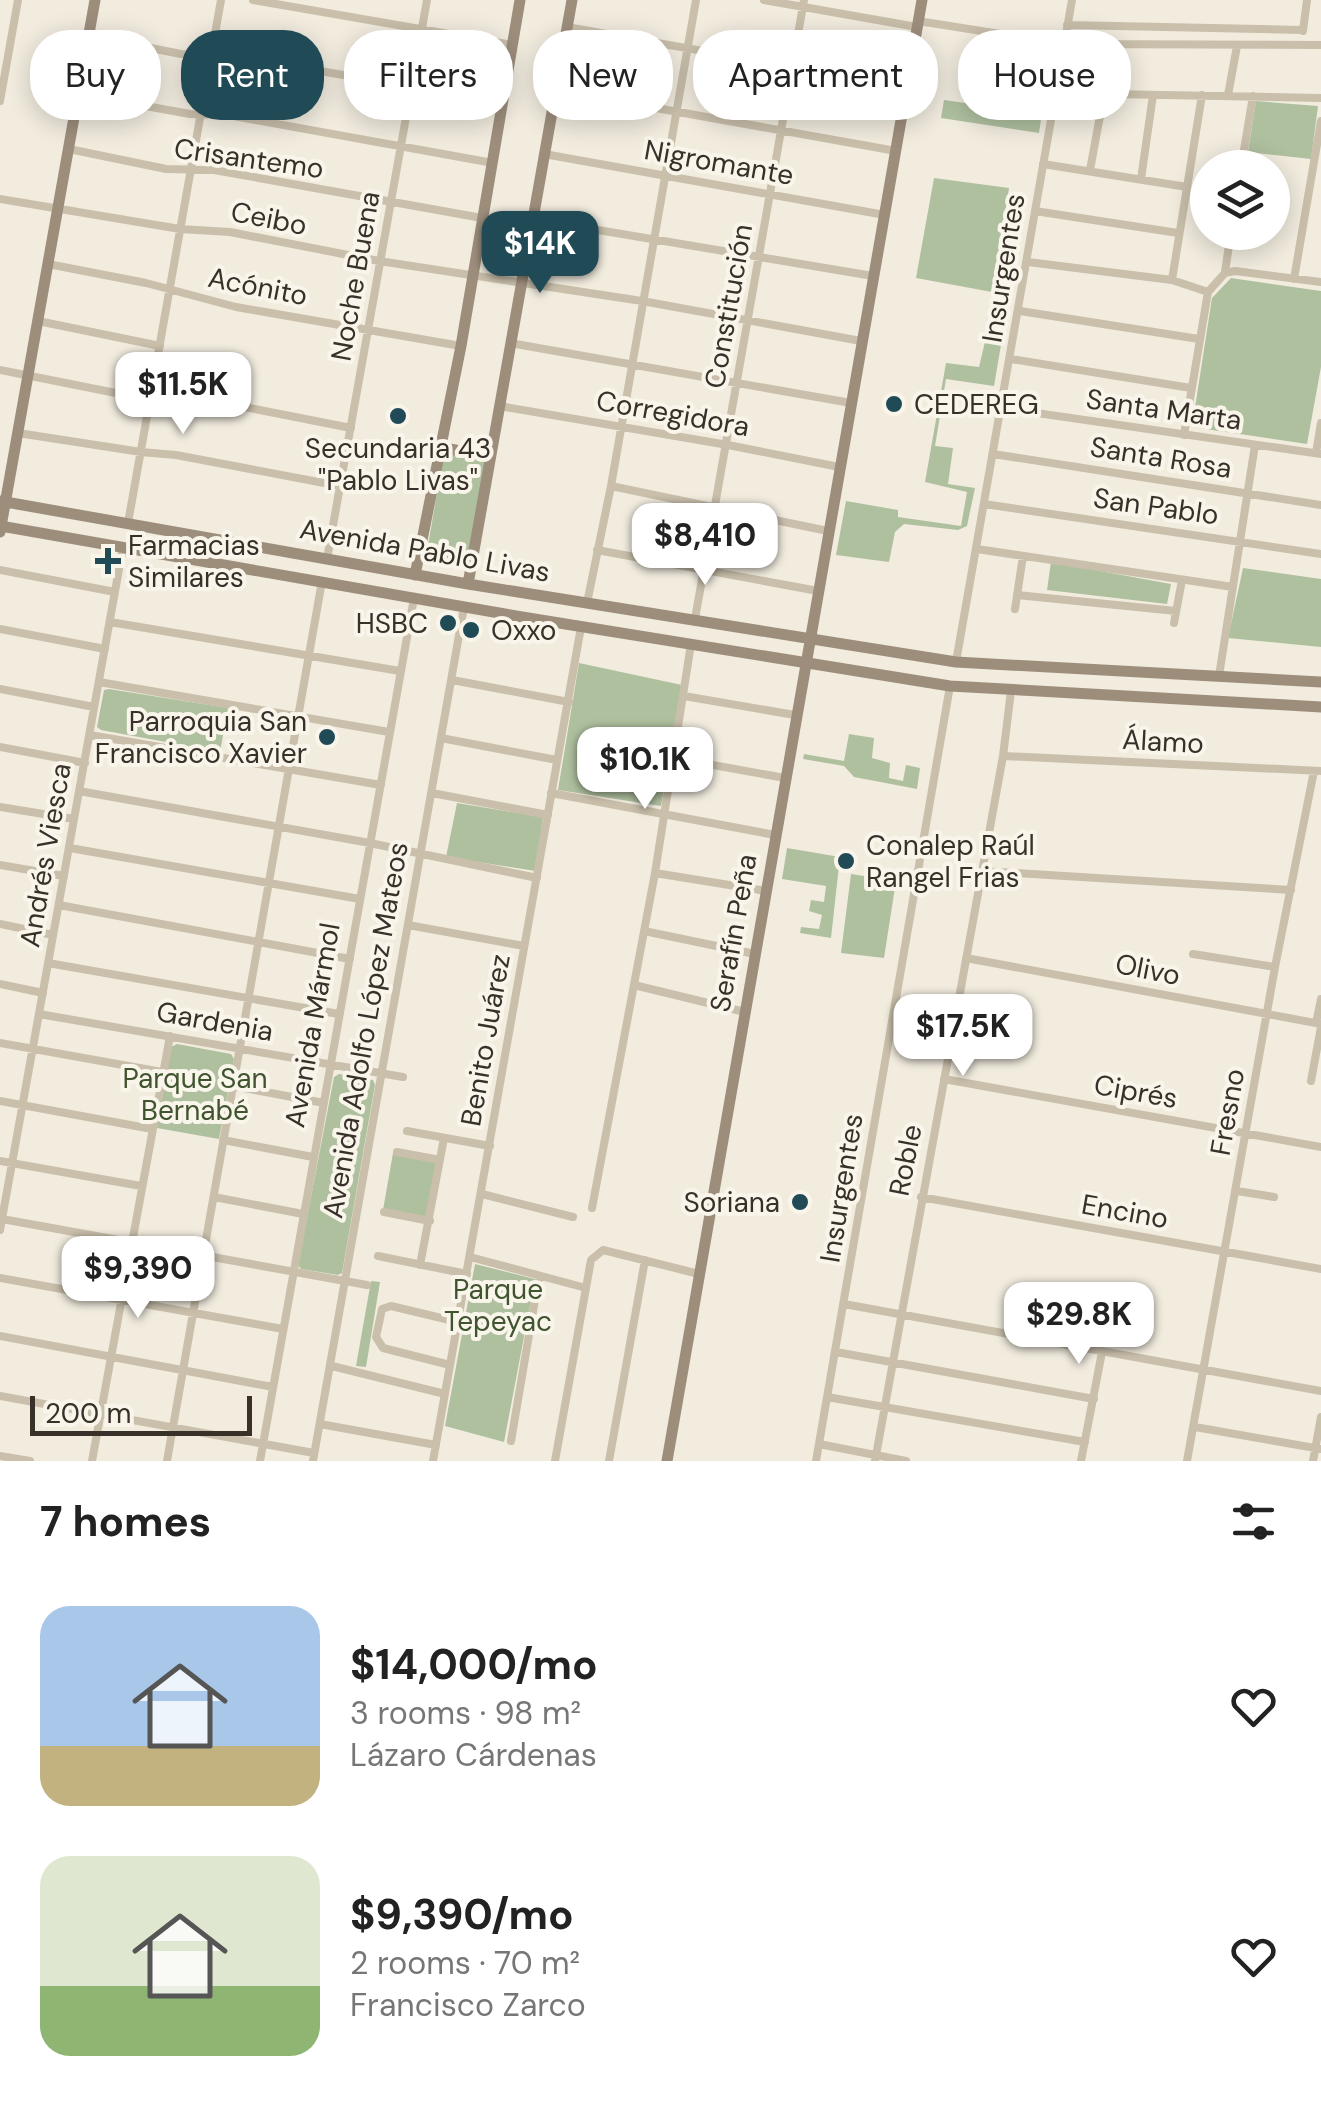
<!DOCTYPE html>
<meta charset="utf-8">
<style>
body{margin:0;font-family:"DM Sans",sans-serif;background:#f6f6f6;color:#222;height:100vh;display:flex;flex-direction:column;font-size:38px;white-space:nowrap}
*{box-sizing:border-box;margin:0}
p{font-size:32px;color:#767676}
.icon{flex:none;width:55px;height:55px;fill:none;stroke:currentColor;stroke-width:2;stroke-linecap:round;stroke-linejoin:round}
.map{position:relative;height:1461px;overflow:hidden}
.sheet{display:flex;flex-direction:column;background:#fff;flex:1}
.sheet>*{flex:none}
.hud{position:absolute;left:30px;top:30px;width:1262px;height:90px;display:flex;gap:20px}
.buttons{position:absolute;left:1190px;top:150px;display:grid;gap:20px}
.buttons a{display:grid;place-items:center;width:100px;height:100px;border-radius:50%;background:#fff;box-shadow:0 5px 25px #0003;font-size:50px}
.scale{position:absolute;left:30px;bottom:25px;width:222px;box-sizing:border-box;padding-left:10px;border:5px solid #38312a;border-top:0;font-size:28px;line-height:35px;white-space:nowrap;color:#38312a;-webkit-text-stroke:8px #f9f5eb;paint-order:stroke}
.price{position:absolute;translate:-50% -85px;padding:0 22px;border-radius:20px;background:#fff;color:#222;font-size:32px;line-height:65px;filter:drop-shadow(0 2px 5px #0008)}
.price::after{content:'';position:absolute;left:50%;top:60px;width:30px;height:22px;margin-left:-15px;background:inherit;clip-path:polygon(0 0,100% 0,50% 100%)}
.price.current{background:#214a57;color:#fff}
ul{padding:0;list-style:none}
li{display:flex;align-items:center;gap:30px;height:250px;padding:0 40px}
li span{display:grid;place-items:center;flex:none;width:280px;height:200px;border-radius:30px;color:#555}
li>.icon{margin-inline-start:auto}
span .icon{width:120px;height:120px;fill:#fffc;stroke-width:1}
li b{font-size:42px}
h2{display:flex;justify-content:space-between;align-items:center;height:120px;padding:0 40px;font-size:42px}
.pill{padding:0 35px;border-radius:40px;background:#fff;box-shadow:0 5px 25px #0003;font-size:35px;line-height:90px}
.pill.current{background:#214a57;color:#fff}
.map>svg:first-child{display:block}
.green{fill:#afc09f}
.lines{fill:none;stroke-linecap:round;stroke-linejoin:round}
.street{stroke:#c9bfab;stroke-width:8}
.secondary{stroke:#9d8e7c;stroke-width:11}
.poi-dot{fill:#214a57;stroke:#f9f5eb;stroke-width:4}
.labels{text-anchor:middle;stroke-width:8;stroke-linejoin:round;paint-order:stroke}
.street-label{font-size:28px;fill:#38312a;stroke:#f9f5eb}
.poi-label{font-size:28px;fill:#38312a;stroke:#f9f5eb;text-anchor:start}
.park-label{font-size:28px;fill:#40552f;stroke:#f9f5eb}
</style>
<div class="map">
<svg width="1321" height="1461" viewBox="0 0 1321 1461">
<rect width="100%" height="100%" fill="#f2ecdf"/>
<!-- green -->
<path class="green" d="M 980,39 L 1005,42 L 987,59 L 983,83 L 973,82 Z
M 1013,95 L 1044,99 L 1039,133 L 941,118 L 944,100 L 1000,108 Z
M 1256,101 L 1318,106 L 1311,159 L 1248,152 Z
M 934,178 L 1009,188 L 992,292 L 916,278 Z
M 1231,278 L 1321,291 L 1321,367 L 1307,444 L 1192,427 L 1212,298 Z
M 1008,304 L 994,386 L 946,379 L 935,446 L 953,448 L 948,484 L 975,488 L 967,526 L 958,530 L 904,524 L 895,532 L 889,562 L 836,555 L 846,501 L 898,510 L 898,517 L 961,526 L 967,492 L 925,482 L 946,363 L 979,367 L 989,325 Z
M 444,452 L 485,461 L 467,565 L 462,568 L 428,562 L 426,557 Z
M 1051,562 L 1171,584 L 1167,604 L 1047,590 Z
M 1243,568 L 1321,579 L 1321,647 L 1228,638 Z
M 579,663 L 682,685 L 661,806 L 558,790 Z
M 109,689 L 228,708 L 220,752 L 101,730 L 97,727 L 104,690 Z
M 849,734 L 874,738 L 872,758 L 890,763 L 889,778 L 903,781 L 906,765 L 920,768 L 917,789 L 854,777 L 844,766 L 803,759 L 804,754 L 844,761 Z
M 457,803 L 543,817 L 536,871 L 446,857 Z
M 787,848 L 840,857 L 831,938 L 800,933 L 801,927 L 819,929 L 822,915 L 809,911 L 811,900 L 824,902 L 826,886 L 782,879 Z
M 851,874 L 896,881 L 884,958 L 841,953 Z
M 177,1044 L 231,1054 L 234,1059 L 219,1139 L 157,1128 L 171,1047 Z
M 339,1074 L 373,1080 L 375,1085 L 342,1273 L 338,1275 L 301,1269 L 298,1265 L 334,1077 Z
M 393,1153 L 440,1161 L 429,1219 L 383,1210 Z
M 475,1264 L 535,1279 L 504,1442 L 445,1426 Z
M 371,1281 L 380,1282 L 366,1367 L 356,1366 Z"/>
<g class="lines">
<!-- street -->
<path class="street" d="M 253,0 L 513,45
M 764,0 L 917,27
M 918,21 L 1064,44 L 1321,45
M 1067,25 L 1303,30
M 567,27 L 907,87
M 1303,31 L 1307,0
M 89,36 L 181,54 L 225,55 L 503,102
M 556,90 L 896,151
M 1054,93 L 1321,98
M 79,94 L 190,114 L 228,115 L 493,163
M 1228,95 L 1237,46
M 0,101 L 18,0
M 69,149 L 166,169 L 214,170 L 482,218
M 544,154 L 885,215
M 1043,164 L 1187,187
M 1241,168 L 1253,96
M 1090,170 L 1104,94
M 1141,179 L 1153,95
M 0,199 L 180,229 L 230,232 L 379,261 L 642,301 L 861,341
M 1035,211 L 1178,233
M 532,219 L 873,276
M 1028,262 L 1172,280 L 1208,292
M 48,264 L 146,283 L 236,307 L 461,346
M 1225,272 L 1231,232
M 1294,279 L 1321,121
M 1172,280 L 1202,95
M 1020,311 L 1199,339
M 38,321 L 160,346
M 510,343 L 851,403
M 1011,359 L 1191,388
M 0,370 L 151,400
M 153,389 L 351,428
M 499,406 L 728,445 L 839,467
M 1002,408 L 1321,454
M 18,433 L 141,452 L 176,455 L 340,486
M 1184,435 L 1208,292 L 1225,273 L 1235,271 L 1321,282
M 1316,453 L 1321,423
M 993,454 L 1321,505
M 611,486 L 828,531
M 984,504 L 1321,554
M 128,523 L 221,0
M 977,549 L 1233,587
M 597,550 L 818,591
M 327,559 L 427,0
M 0,570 L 115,592
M 1017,595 L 1176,611
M 587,603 L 611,486 L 696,0
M 1015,609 L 1023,556
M 695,619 L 804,0
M 110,622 L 400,671
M 1174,623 L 1182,580
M 0,629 L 105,649
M 956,662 L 1072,0
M 1219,676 L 1255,445
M 452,680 L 569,702
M 99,682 L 389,732
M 0,689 L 94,707
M 684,696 L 795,715
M 90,735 L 381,785
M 441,738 L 557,760
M 0,747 L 85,763
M 1003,756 L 1321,771
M 674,758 L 785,778
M 79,791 L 370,843 L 537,878
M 432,793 L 548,815
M 551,793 L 775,835
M 0,807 L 74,819
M 70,848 L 360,899
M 0,865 L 64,876
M 982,871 L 1291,890
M 655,873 L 766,891
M 59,905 L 350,959
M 0,924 L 53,935
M 408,925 L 524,946
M 644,931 L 755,954
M 1193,954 L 1275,967
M 966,958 L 1321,1024
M 48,963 L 339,1014
M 0,984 L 43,993
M 634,985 L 745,1012
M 39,1014 L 403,1077
M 1316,1023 L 1321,999
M 0,1043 L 162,1072
M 944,1079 L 1321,1147
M 1311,1081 L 1321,1027
M 233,1086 L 324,1103
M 0,1101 L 152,1129
M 407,1131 L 490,1146
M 223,1140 L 313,1157
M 397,1152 L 440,1160
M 0,1161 L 141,1186
M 1237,1191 L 1274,1197
M 482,1194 L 573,1217
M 214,1197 L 303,1214
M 921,1197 L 1321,1269
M 592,1208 L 655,873 L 691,644
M 384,1212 L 430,1221
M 2,1219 L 367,1285
M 0,1230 L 123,547
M 378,1256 L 467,1274
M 470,1257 L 586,1288 L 591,1260 L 603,1250 L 699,1274
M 420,1265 L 444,1138
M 0,1278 L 283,1329
M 844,1304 L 1321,1391
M 0,1336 L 273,1387
M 836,1352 L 1094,1399
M 450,1365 L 383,1348 L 376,1337 L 382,1309 L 391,1306 L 458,1322
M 332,1366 L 445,1394
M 0,1396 L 314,1453
M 827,1397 L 1085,1442
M 320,1424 L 436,1445
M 1195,1427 L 1321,1449
M 511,1441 L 539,1276
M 819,1444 L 906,1461
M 0,1456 L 30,1461
M 92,1461 L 170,1036
M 167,1461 L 322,581
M 260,1461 L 414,598
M 313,1461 L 464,607
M 433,1461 L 581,627
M 555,1461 L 586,1288
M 609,1461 L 645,1260
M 816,1461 L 950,686
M 875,1461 L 1003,756 L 1011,691
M 1081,1461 L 1102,1352
M 1187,1461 L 1275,967 L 1314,771
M 1313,1461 L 1321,1417"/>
<!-- secondary -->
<path class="secondary" d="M 440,447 L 490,457
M 0,501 L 468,584 L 956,662 L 1321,682
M 0,526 L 522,617 L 950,686 L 1321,707
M 0,532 L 95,0
M 415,575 L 461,346 L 520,0
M 468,584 L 572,0
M 667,1461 L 922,0"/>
</g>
<!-- markers -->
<g class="poi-dot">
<circle cx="894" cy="404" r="10"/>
<circle cx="398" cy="416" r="10"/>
<path d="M103 546h10v10h10v10h-10v10h-10v-10h-10v-10h10z"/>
<circle cx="448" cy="623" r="10"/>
<circle cx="471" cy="630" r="10"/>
<circle cx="327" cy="737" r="10"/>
<circle cx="846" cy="861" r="10"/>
<circle cx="800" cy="1202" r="10"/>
</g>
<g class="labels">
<!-- street labels -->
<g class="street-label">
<text transform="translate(249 158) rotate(8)" y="10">Crisantemo</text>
<text transform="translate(719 162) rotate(10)" y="10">Nigromante</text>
<text transform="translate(269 218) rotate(11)" y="10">Ceibo</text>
<text transform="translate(1003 268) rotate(-81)" y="10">Insurgentes</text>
<text transform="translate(355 276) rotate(-80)" y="10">Noche Buena</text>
<text transform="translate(258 286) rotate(11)" y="10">Acónito</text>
<text transform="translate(728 306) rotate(-80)" y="10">Constitución</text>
<text transform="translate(1164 409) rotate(8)" y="10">Santa Marta</text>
<text transform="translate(673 413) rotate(10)" y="10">Corregidora</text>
<text transform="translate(1161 457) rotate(9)" y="10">Santa Rosa</text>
<text transform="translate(1156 506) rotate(8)" y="10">San Pablo</text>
<text transform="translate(425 550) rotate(10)" y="10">Avenida Pablo Livas</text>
<text transform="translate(1163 741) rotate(3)" y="10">Álamo</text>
<text transform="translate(45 855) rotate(-80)" y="10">Andrés Viesca</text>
<text transform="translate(733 933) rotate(-80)" y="10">Serafín Peña</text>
<text transform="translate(1148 969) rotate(11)" y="10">Olivo</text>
<text transform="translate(215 1021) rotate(10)" y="10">Gardenia</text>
<text transform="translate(312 1025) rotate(-80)" y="10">Avenida Mármol</text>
<text transform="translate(365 1030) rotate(-80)" y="10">Avenida Adolfo López Mateos</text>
<text transform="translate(485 1040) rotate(-80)" y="10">Benito Juárez</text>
<text transform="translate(1136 1091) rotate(10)" y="10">Ciprés</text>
<text transform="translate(1227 1112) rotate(-80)" y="10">Fresno</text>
<text transform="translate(905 1160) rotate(-79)" y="10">Roble</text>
<text transform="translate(841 1188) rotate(-81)" y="10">Insurgentes</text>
<text transform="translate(1125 1211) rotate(10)" y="10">Encino</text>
</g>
<!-- poi labels -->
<g class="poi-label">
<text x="914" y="414">CEDEREG</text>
<text x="398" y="458" text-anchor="middle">Secundaria 43<tspan x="398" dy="32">"Pablo Livas"</tspan></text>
<text x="128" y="555">Farmacias<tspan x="128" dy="32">Similares</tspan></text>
<text x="428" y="633" text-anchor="end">HSBC</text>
<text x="491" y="640">Oxxo</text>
<text x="307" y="731" text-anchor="end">Parroquia San<tspan x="307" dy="32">Francisco Xavier</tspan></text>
<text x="866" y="855">Conalep Raúl<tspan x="866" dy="32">Rangel Frias</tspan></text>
<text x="780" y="1212" text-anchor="end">Soriana</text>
</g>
<!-- park labels -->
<g class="park-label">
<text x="195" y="1088">Parque San<tspan x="195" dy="32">Bernabé</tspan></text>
<text x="498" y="1299">Parque<tspan x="498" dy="32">Tepeyac</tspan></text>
</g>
</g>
</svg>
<div class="buttons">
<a><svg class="icon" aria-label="layers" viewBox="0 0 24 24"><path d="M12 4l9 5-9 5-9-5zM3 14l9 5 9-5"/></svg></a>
</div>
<div class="scale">200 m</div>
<b class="price current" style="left:540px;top:296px">$14K</b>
<b class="price" style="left:183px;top:437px">$11.5K</b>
<b class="price" style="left:705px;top:588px">$8,410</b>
<b class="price" style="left:645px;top:812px">$10.1K</b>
<b class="price" style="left:963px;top:1079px">$17.5K</b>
<b class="price" style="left:138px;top:1321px">$9,390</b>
<b class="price" style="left:1079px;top:1367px">$29.8K</b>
<div class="hud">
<a class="pill">Buy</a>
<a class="pill current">Rent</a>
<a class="pill">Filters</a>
<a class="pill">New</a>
<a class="pill">Apartment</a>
<a class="pill">House</a>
</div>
</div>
<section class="sheet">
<h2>7 homes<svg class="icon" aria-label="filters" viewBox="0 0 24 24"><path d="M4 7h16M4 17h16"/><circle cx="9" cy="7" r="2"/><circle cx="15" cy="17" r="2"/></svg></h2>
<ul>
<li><span style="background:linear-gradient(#a9c7e8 70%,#c2b280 0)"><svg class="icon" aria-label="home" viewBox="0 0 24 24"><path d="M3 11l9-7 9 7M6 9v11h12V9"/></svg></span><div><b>$14,000/mo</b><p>3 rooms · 98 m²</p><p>Lázaro Cárdenas</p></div><svg class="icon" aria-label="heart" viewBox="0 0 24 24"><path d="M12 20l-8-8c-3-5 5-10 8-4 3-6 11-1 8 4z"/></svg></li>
<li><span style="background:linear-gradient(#dfe7d0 65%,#8fb573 0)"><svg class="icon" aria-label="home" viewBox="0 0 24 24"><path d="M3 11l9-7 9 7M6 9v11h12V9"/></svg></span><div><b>$9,390/mo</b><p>2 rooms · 70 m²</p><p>Francisco Zarco</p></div><svg class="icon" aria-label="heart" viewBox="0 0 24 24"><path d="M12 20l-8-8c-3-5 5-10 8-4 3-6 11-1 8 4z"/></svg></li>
</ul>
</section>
